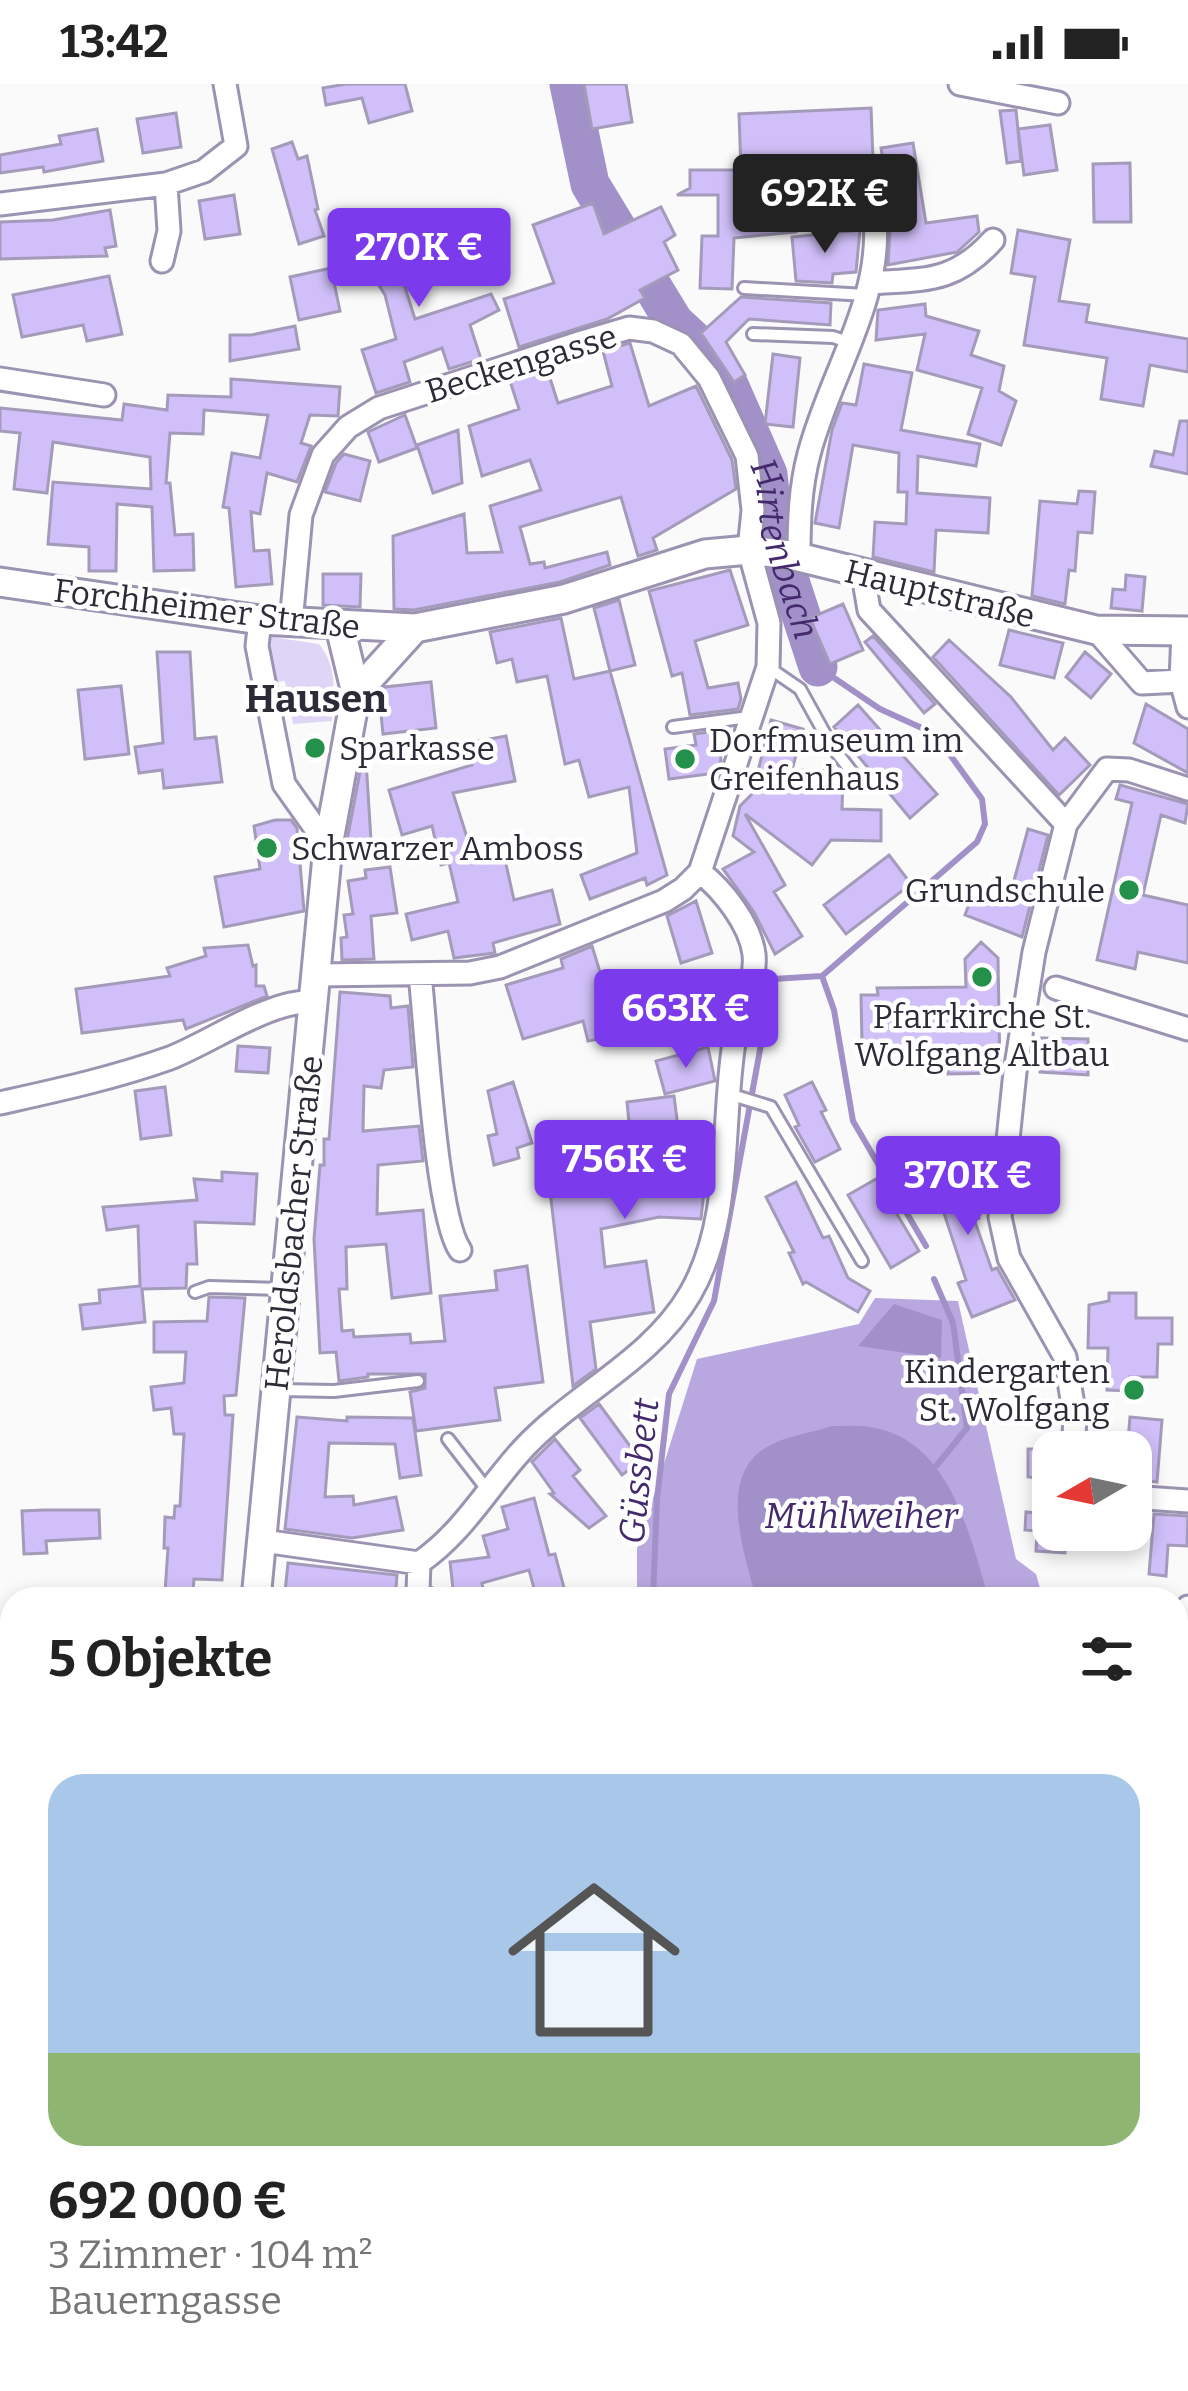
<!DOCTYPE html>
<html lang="de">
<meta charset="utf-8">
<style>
body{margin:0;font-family:Bitter,serif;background:#f6f6f6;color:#222;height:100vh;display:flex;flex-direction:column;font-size:45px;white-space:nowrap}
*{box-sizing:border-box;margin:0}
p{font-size:39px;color:#767676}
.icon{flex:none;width:66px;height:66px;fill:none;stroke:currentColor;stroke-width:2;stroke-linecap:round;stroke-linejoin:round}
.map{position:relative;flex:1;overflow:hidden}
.side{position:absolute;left:0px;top:1503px;width:1188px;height:804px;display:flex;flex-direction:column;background:#fff;border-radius:36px 36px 0 0;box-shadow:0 6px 18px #0003}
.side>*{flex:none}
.needle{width:78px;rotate:261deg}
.fabs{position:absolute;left:1032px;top:1347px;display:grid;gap:24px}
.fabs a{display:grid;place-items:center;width:120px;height:120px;border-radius:24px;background:#fff;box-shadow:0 6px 18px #0003;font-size:60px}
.price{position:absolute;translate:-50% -102px;padding:0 27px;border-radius:12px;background:#7c3aed;color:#fff;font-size:39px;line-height:78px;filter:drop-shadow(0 3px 6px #0008)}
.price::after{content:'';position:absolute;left:50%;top:72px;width:36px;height:27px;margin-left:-18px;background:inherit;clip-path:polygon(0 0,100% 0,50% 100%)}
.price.selected{background:#222;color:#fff}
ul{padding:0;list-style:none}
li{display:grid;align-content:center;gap:24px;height:636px;padding:0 48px}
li+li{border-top:3px solid #e0e0e0}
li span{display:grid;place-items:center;height:372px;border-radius:36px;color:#555}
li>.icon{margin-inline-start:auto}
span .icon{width:216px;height:216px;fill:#fffc;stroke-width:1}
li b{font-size:51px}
h2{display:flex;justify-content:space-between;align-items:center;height:144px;padding:0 48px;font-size:51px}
.status{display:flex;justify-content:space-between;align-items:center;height:84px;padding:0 60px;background:#fff;direction:ltr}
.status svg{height:33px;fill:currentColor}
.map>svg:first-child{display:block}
.green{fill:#dfd5f7}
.forest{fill:#b9a8e0}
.water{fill:#a291c8}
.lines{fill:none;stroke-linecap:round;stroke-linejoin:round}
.stream{stroke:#a291c8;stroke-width:6}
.river{stroke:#a291c8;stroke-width:39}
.building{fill:#d0bff8;stroke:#a49bba;stroke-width:3}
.service-casing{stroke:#9b93b1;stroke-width:16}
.minor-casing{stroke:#9b93b1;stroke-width:27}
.tertiary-casing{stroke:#9b93b1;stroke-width:33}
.service{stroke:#fff;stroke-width:10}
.minor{stroke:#fff;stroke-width:21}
.tertiary{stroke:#fff;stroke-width:27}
.poi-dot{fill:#24914a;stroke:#fff;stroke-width:4.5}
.labels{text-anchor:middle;stroke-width:9;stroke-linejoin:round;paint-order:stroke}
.street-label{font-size:33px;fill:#2e2a37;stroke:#fff}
.poi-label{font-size:33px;fill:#2e2a37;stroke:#fff;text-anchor:start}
.water-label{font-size:36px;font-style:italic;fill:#442a6d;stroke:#fff}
.quarter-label{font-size:39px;font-weight:bold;fill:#2e2a37;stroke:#fff}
</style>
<div class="status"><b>13:42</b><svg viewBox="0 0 49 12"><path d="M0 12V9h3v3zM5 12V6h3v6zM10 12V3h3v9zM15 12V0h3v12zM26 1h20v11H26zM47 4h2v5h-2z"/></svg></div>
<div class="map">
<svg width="1188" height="2307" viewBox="0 0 1188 2307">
<rect width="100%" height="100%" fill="#fafafa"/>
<!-- green -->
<path class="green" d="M 272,553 L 319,560 C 338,584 334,608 332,637 L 293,640 L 285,597 L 269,599 L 266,557 Z"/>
<!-- forest -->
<path class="forest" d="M 875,1214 L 958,1217 L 1016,1475 L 1036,1490 L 1043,1515 L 637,1515 L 637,1465 L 697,1275 L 859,1240 Z
M 556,2295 L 871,2295 L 867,2307 L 552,2307 Z"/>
<!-- water -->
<path class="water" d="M 894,1220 L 942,1236 L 941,1274 L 858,1262 Z
M 832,1342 C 844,1342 858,1341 870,1343 C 950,1355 969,1450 989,1515 L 756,1515 C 746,1472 715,1393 767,1363 C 785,1352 812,1349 832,1342 Z
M 617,2295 L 769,2295 L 767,2307 L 613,2307 Z"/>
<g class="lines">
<!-- stream -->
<path class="stream" d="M 818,583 L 880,625 L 935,650 L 982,715 L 985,740 L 977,758 L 822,892
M 822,892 L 834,926 L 853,1037 L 926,1162
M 934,1195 L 953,1239 L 967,1344 L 937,1381
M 653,1515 L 657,1415 L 669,1310 L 714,1217 L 773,895 L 822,892
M 562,2307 L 566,2295
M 791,2307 L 793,2295"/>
<!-- river -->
<path class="river" id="s1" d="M 569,0 L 590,100 L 674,238 L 699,261 L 729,301 L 768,390 L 774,448 L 818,583"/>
</g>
<!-- building -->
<path class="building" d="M 346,0 L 405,0 L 412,27 L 369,39 L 362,14 L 326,21 L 323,4 Z
M 584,0 L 626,0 L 632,38 L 592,45 Z
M 871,24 L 873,74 L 790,78 L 796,148 L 734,154 L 732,205 L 700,204 L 702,152 L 718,152 L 718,111 L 677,111 L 690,104 L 690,86 L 741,86 L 739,30 Z
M 1016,26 L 1021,77 L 1007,79 L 1000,27 Z
M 176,29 L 181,63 L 143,69 L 137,35 Z
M 1050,41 L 1057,86 L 1024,91 L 1018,45 Z
M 97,45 L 103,77 L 44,88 L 43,83 L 0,89 L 0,71 L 61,60 L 59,52 Z
M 292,58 L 298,75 L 307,72 L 318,125 L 315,126 L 324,152 L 299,160 L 272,65 Z
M 913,59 L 926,139 L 977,132 L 979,148 L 957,168 L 888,181 L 890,146 L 894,145 L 881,64 Z
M 1130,79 L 1131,138 L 1094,138 L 1093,80 Z
M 234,111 L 240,150 L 205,155 L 199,117 Z
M 593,119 L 604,150 L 661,123 L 675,151 L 664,158 L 678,186 L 640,206 L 645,214 L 607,235 L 519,263 L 504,215 L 554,199 L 533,141 Z
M 110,126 L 116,162 L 105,164 L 107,172 L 0,175 L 0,138 L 53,136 Z
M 431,134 L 454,169 L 404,200 L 415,235 L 491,210 L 499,226 L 470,241 L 481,275 L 449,285 L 442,264 L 404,278 L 410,298 L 376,309 L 362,266 L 396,255 L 385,211 L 363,176 Z
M 860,146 L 856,188 L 833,190 L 832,199 L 796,197 L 792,153 Z
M 1018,146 L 1070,156 L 1059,217 L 1089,221 L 1086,238 L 1188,255 L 1188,288 L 1150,281 L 1143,322 L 1101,315 L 1107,274 L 1024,261 L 1035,193 L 1011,189 Z
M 331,184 L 340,227 L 299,236 L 290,193 Z
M 109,192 L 122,250 L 87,257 L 83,241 L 22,253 L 13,211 Z
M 741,213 L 831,219 L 830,241 L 749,235 L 726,258 L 745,291 L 734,298 L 701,249 Z
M 925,220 L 926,232 L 979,247 L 971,271 L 1004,282 L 999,307 L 1016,317 L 1001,361 L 968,350 L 982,304 L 917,286 L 925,250 L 876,256 L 878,226 Z
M 295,242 L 299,265 L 230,277 L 230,251 L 251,251 Z
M 630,259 L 649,322 L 696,302 L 732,376 L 736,405 L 653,454 L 657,466 L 638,472 L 621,413 L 520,443 L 530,480 L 544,478 L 545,484 L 607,468 L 610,481 L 560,498 L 414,526 L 394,525 L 393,452 L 464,430 L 467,469 L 502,468 L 490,422 L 541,406 L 530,376 L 482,392 L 469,342 L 519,325 L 510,297 L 547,285 L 558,319 L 612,302 L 603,267 Z
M 773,270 L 800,274 L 793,343 L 765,340 Z
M 864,280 L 912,289 L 901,346 L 980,360 L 976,382 L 918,372 L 917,409 L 990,414 L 988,449 L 936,446 L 934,488 L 873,473 L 875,438 L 906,440 L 907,408 L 898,408 L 899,369 L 853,361 L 839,444 L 815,439 L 832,346 L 842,319 L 856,321 Z
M 231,295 L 340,303 L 338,332 L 310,331 L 301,359 L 311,362 L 297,398 L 267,389 L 260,430 L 251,428 L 254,467 L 269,466 L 272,500 L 236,503 L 229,424 L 223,423 L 232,369 L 260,374 L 268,331 L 204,326 L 203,350 L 170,349 L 166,399 L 170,399 L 175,451 L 193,450 L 194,486 L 154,487 L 152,423 L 117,420 L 116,487 L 89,487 L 89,463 L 48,460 L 53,398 L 151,405 L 150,373 L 53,358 L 47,409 L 14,405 L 20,349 L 0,347 L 0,324 L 122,336 L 124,320 L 167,326 L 168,311 L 231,313 Z
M 405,331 L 417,364 L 379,378 L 368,348 Z
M 1180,337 L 1188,337 L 1188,390 L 1151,382 L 1155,367 L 1173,371 Z
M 458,346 L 462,399 L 433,409 L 417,361 Z
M 344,370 L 370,377 L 360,417 L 325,408 L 336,379 Z
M 1079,407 L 1095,408 L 1092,449 L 1078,448 L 1075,487 L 1069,486 L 1065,520 L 1032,512 L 1040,417 L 1077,420 Z
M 730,486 L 748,541 L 695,557 L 708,604 L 738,599 L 741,615 L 738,625 L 690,631 L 682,589 L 672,592 L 649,507 Z
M 323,490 L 361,490 L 360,523 L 323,521 Z
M 1126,491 L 1145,493 L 1142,527 L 1111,524 L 1113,505 L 1125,506 Z
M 619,516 L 635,581 L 610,587 L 594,524 Z
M 843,520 L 863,566 L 830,580 L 810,534 Z
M 561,534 L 574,595 L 610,587 L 667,791 L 647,801 L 645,794 L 590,815 L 581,791 L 637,769 L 629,703 L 589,713 L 579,676 L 565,680 L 547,592 L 517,598 L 512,575 L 497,579 L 490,548 Z
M 1009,546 L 1063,559 L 1054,594 L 1000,581 Z
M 873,552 L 935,620 L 924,629 L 865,558 Z
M 949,556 L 1011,613 L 1053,666 L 1065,654 L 1090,681 L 1059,711 L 933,573 Z
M 157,568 L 190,568 L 195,655 L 216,653 L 222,698 L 164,704 L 162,686 L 139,689 L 135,663 L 163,659 Z
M 1085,568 L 1111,590 L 1091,614 L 1066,593 Z
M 431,598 L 436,644 L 383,650 L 379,611 L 385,603 Z
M 121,602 L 129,670 L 85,675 L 78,606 Z
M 1146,620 L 1188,645 L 1188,689 L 1134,659 Z
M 858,621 L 937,710 L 910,734 L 834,643 Z
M 771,636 L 803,645 L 792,686 L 839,687 L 843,693 L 842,725 L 881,726 L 881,757 L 831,756 L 812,781 L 745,730 L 785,801 L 774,808 L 802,852 L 775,870 L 754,828 L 723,785 L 754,768 L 733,752 L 740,722 L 752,710 Z
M 717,647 L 721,676 L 717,689 L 669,695 L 665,665 L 696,661 L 694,650 Z
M 506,652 L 515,697 L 453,709 L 472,769 L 502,762 L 514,816 L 552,806 L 560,840 L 493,859 L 495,869 L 454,874 L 448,847 L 412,856 L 406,830 L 458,818 L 449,779 L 441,781 L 432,742 L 402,751 L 389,706 L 472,681 L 468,659 Z
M 365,661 L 371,756 L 346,762 Z
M 1120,701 L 1188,720 L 1185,739 L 1161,731 L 1143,811 L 1188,821 L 1188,879 L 1138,868 L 1135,885 L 1097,876 L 1132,719 L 1116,715 Z
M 275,736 L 291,736 L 297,744 L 304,827 L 224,843 L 215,793 L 260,785 L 254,742 Z
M 1028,745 L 1048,751 L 1022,853 L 965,831 L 976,802 L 1009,815 Z
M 889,771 L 911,800 L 846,850 L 824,821 Z
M 390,783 L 397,829 L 371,832 L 374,875 L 342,876 L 341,854 L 347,853 L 344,831 L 353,830 L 348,797 L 366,794 L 365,786 Z
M 696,817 L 712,869 L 681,879 L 667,832 Z
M 981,858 L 998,874 L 1000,989 L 948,990 L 948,977 L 938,968 L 878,968 L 878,960 L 862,960 L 861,911 L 878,911 L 877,904 L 966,903 L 965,875 Z
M 248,861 L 253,882 L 256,881 L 256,902 L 264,902 L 267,912 L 186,945 L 183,936 L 82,949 L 76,905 L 170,892 L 167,884 L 206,872 L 204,864 Z
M 592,862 L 608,914 L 668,903 L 736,900 L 726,931 L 588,957 L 583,937 L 523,955 L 506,901 L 563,884 L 561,875 Z
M 340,908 L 390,912 L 391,924 L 408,922 L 413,983 L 384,986 L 381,1004 L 364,1002 L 363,1047 L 419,1042 L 423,1077 L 378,1081 L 377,1130 L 423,1126 L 431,1209 L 392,1214 L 386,1160 L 346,1163 L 347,1205 L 339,1205 L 342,1247 L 353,1246 L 354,1253 L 410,1250 L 411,1259 L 445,1257 L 440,1212 L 497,1206 L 495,1187 L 527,1182 L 543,1298 L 495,1304 L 500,1336 L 416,1347 L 410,1308 L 425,1304 L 425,1290 L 368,1290 L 368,1293 L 339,1297 L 336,1268 L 320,1269 L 314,1155 L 320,1081 L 324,1081 L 324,1055 L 329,1055 Z
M 1041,954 L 1088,955 L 1088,991 L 1040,988 Z
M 238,962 L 270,964 L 268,989 L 236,987 Z
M 708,963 L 715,997 L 665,1010 L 656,977 Z
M 513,998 L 532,1059 L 517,1064 L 519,1074 L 494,1081 L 488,1052 L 497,1050 L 488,1007 Z
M 812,998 L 826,1026 L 821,1028 L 840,1065 L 815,1078 L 795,1043 L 799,1041 L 785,1011 Z
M 165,1003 L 171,1051 L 141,1055 L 135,1007 Z
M 674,1012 L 678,1043 L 711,1043 L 701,1135 L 659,1133 L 601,1145 L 605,1183 L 646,1177 L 654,1228 L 590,1238 L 596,1285 L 573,1302 L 550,1107 L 613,1099 L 610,1082 L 633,1079 L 627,1018 Z
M 961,1065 L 962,1103 L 969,1101 L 979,1134 L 974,1135 L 992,1186 L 997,1184 L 1015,1216 L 972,1233 L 958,1199 L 966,1196 L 938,1111 L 936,1066 Z
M 222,1088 L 257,1090 L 254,1140 L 195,1138 L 197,1180 L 187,1180 L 186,1204 L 142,1205 L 145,1238 L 83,1245 L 80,1221 L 100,1219 L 99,1206 L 140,1202 L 138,1142 L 107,1146 L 103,1123 L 197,1116 L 194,1095 L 222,1097 Z
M 876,1095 L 919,1167 L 891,1184 L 848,1111 Z
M 796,1098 L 823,1154 L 829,1152 L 848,1194 L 870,1207 L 858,1228 L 806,1198 L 803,1200 L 789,1169 L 794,1168 L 766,1113 Z
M 1109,1209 L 1136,1209 L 1136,1234 L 1172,1234 L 1172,1260 L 1158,1260 L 1157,1293 L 1130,1293 L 1130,1307 L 1107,1306 L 1108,1264 L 1088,1264 L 1089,1221 L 1109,1217 Z
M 209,1213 L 245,1214 L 236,1311 L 224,1312 L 225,1331 L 233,1331 L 222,1496 L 194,1495 L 193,1508 L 165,1508 L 168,1464 L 164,1464 L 165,1433 L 174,1434 L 175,1422 L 180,1422 L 184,1350 L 174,1350 L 171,1324 L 154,1326 L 151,1303 L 184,1299 L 186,1268 L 154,1268 L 154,1238 L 207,1237 Z
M 599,1320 L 641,1377 L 622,1391 L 580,1334 Z
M 297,1333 L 347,1337 L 347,1333 L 413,1334 L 421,1391 L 400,1394 L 395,1360 L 329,1359 L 325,1413 L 353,1412 L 354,1421 L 396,1413 L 403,1446 L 352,1454 L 285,1445 Z
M 1130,1333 L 1162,1336 L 1157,1398 L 1131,1395 L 1131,1368 L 1127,1368 Z
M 555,1355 L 580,1386 L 573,1392 L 606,1432 L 589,1444 L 550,1410 L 554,1409 L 532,1378 Z
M 1028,1365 L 1053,1365 L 1053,1446 L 1067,1446 L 1065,1469 L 1036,1467 L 1037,1447 L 1025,1446 L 1026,1428 L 1036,1429 L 1039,1394 L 1028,1393 Z
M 534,1414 L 549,1471 L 555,1470 L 567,1515 L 537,1515 L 529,1486 L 482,1499 L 484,1510 L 454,1514 L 450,1478 L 489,1473 L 483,1452 L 508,1445 L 502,1423 Z
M 44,1426 L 99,1426 L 100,1454 L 46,1457 L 47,1469 L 24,1470 L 22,1427 Z
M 1154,1430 L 1188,1432 L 1187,1462 L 1168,1461 L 1166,1492 L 1149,1490 Z
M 288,1479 L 397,1491 L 395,1515 L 285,1508 Z"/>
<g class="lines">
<!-- service casing -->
<g class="service-casing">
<path id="service" d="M 806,113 L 875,136
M 744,204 L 866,211
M 753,250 L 833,253 L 848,258
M 768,583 L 800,605 L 831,661 L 861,700
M 673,643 L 749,633
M 729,1010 L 771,1023 L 862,1177
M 195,1208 L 209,1203 L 283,1205
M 280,1306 L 334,1307 L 418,1297
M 448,1355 L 489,1408
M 0,1644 L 12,1643
M 7,1786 L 12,1786"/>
</g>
<!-- minor casing -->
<g class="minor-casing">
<path id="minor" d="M 960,0 L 1058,19
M 0,120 L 166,100 L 204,87 L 236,62 L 225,0
M 162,177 L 169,147 L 166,100
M 871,199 C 926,195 954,199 993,156
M 0,295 L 104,311
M 799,473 C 799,438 800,404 809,370 C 829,292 882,217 875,136
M 863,491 L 869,526 L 1066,740
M 260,536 L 257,562 L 284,700 L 328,762
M 291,539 L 301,431 L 323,371 L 348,343 L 379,324 L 582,258 L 629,244 L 653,247 L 681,260 L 709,294 L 747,372 L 753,426 L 749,466 L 769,539 L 768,583 L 700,788 L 683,805 L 664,817 L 500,883 L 470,889 L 317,891
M 1096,546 L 1142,599 L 1181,597
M 1183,547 L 1181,597 L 1188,623
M 420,891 C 426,943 436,1132 460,1166
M 1056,904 L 1188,945
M 0,1019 C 58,1006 114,994 170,974 C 213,957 271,915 314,918
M 1073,1368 L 1075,1333 L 1065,1273 L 1009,1174 L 1000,1133 L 1015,988 L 1034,868 L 1066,740 L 1107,685 L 1129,686 L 1188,705
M 1131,1413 L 1188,1417
M 263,1457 L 419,1479 C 464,1448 487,1404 523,1365 C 575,1309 651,1277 690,1210 C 733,1137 721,1040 734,959 C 739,930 757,901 754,870 C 750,840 723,806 700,788
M 419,1479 L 418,1507 L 427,1515
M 1176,1584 L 1188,1523
M 1176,1628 L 1188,1630
M 1176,1798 L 1188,1796
M 1176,1949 L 1188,2027
M 990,2307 L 993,2295"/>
</g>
<!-- tertiary casing -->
<g class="tertiary-casing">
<path id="tertiary" d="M 0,498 L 260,536 L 415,544 L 564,515 L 705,470 L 749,466 L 790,471 L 1096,546 L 1188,547
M 356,609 L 415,544
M 256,1515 L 328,762 L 356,609 L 340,543
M 57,2307 L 62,2295"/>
</g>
<!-- service -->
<use href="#service" class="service"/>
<!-- minor -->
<use href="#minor" class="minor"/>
<!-- tertiary -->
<use href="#tertiary" class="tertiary"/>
</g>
<!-- markers -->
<g class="poi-dot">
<circle cx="315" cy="664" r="12"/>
<circle cx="685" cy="675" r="12"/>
<circle cx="267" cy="764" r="12"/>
<circle cx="1129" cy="806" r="12"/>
<circle cx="982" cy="893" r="12"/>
<circle cx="1134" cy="1306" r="12"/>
</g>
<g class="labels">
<!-- street labels -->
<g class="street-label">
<text transform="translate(521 279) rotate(-17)" y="12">Beckengasse</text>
<text transform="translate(940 509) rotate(14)" y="12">Hauptstraße</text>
<text transform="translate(207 524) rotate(7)" y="12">Forchheimer Straße</text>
<text transform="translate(293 1139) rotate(-84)" y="12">Heroldsbacher Straße</text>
</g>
<!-- poi labels -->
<g class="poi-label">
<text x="709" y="668">Dorfmuseum im<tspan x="709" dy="38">Greifenhaus</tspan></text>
<text x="339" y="676">Sparkasse</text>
<text x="291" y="776">Schwarzer Amboss</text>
<text x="1105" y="818" text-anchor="end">Grundschule</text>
<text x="982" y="944" text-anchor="middle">Pfarrkirche St.<tspan x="982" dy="38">Wolfgang Altbau</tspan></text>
<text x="1110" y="1299" text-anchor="end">Kindergarten<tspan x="1110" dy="38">St. Wolfgang</tspan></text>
</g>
<!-- water labels -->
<g class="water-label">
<text dy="13" stroke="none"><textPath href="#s1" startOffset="522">Hirtenbach</textPath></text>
<text transform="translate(638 1387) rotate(-84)" y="13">Güssbett</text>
<text x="861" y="1444">Mühlweiher</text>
</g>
<!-- quarter labels -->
<g class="quarter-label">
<text x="316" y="628">Hausen</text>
</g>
</g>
</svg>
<div class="fabs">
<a><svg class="needle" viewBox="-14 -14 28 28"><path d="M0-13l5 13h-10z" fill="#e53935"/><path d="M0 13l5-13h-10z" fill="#767676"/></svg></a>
</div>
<b class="price selected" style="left:825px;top:172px">692K €</b>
<b class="price" style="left:419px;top:226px">270K €</b>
<b class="price" style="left:686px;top:987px">663K €</b>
<b class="price" style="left:625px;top:1138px">756K €</b>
<b class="price" style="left:968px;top:1154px">370K €</b>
<section class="side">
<h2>5 Objekte<svg class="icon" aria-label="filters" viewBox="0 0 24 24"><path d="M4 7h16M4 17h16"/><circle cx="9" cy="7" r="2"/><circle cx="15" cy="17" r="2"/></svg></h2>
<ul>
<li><span style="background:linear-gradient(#a9c7e8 75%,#8fb573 0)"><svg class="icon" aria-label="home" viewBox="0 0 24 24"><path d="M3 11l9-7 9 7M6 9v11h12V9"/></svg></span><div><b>692 000 €</b><p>3 Zimmer · 104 m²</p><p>Bauerngasse</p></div></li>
</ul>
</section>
</div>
